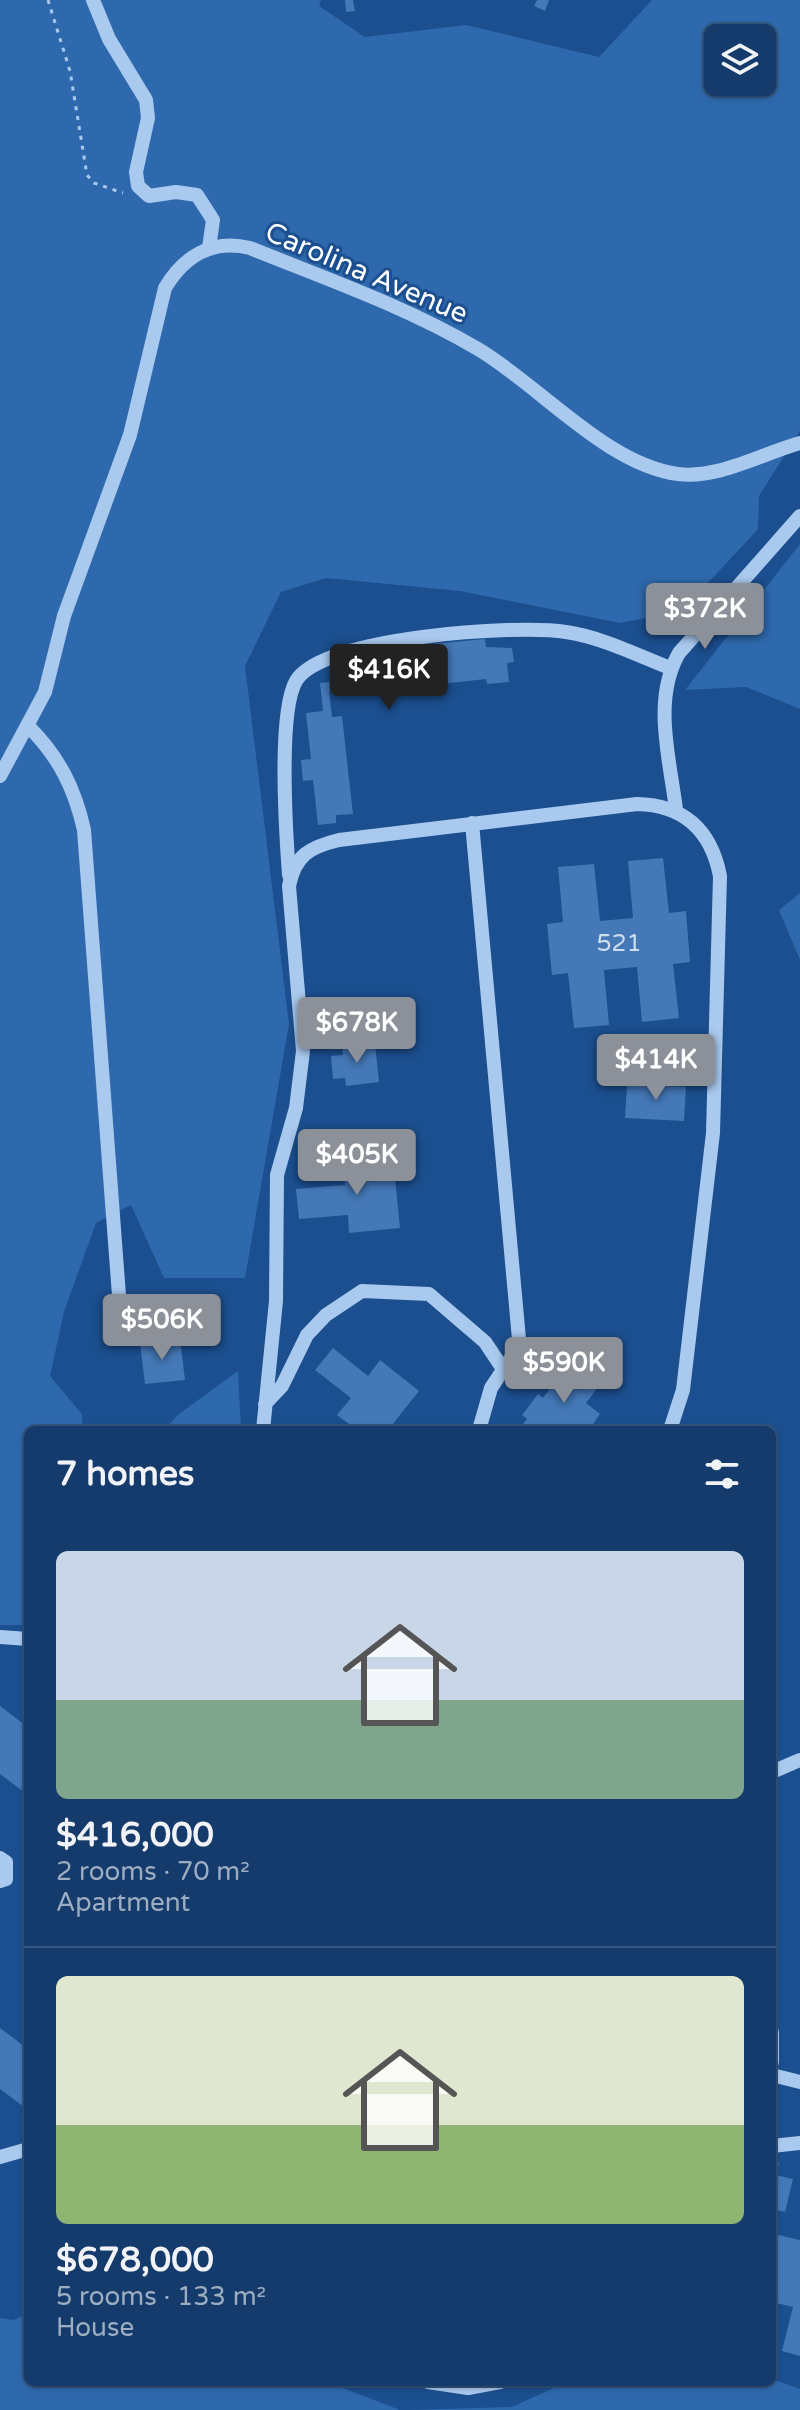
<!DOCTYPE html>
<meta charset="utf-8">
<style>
body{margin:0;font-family:"Varela Round",sans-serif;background:#1d4271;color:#f1f3f6;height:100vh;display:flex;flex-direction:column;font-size:30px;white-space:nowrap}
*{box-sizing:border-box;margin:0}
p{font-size:26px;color:#9dadc1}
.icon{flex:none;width:44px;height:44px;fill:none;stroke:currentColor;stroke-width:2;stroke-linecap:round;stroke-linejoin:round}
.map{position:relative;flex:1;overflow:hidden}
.side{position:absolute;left:24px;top:1426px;width:752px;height:960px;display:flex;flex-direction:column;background:#143b6b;border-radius:12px;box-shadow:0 2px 6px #0004,0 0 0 2px #33557e}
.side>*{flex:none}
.tools{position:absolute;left:704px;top:24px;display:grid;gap:16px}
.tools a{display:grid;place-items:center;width:72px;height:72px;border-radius:12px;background:#143b6b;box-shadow:0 2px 6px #0004,0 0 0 2px #33557e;font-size:40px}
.price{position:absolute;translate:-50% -68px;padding:0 18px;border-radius:8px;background:#8c9099;color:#fff;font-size:26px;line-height:52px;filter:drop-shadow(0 2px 4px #0008)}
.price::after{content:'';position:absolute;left:50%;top:48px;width:24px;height:18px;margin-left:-12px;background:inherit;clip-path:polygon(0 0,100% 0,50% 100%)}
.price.current{background:#222;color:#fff}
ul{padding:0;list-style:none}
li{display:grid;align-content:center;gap:16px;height:424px;padding:0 32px}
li+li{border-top:2px solid #33557e}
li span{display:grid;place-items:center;height:248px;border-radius:12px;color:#555}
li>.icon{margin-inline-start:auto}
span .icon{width:144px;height:144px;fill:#fffc;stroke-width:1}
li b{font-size:34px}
h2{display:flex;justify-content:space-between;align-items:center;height:96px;padding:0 32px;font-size:34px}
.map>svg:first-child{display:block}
.green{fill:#2e69ad;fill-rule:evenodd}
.building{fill:#4478b7}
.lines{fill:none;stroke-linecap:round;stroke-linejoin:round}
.path{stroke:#a9c9ee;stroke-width:3;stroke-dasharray:4 6;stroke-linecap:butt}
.minor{stroke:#a9c9ee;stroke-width:14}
.labels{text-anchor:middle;stroke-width:6;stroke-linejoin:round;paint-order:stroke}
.number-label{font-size:24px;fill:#d0dded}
.street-label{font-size:28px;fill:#fff;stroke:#1b4f8f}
</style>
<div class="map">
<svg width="800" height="2410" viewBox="0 0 800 2410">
<rect width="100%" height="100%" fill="#1b4f8f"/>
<!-- green -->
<path class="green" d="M 0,0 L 321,0 L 319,6 L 365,37 L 466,25 L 599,57 L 652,0 L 800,0 L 800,431 L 759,496 L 758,529 L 682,611 L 620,623 L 460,591 L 326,578 L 281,592 L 245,666 L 289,1024 L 245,1278 L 164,1278 L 131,1205 L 96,1223 L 64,1312 L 50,1376 L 82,1414 L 82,1430 L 28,1430 L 28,1625 L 0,1625 ZM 718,38 L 762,38 L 762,82 L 718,82 Z
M 800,544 L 800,709 L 746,687 L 685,690 Z
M 800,893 L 800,960 L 779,910 Z
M 238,1371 L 241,1430 L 164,1430 L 179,1414 Z
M 28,2313 L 28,2382 L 327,2382 L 400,2410 L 0,2410 L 0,2318 L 14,2320 Z
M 772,2379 L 800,2389 L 800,2410 L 408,2410 L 512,2407 L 567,2382 L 772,2382 Z"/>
<!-- building -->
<path class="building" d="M 345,0 L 353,0 L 355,11 L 346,12 Z
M 537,0 L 549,0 L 545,11 L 534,6 Z
M 485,639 L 486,647 L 512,648 L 514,662 L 507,663 L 509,682 L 487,684 L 486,679 L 431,685 L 431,690 L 410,692 L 409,682 L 329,691 L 332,717 L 342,716 L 353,814 L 336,815 L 336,823 L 318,825 L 313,780 L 303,781 L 301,760 L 311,759 L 306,713 L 323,711 L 320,683 L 402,675 L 401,660 L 407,659 L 406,655 L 424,653 L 423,645 Z
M 663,858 L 669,913 L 686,911 L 690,962 L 673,964 L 679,1018 L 642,1022 L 637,967 L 604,970 L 609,1025 L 574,1028 L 568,973 L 552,975 L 547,924 L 563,922 L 558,867 L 594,864 L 600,921 L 633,918 L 628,861 Z
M 375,1043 L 379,1082 L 346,1086 L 345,1078 L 333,1079 L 331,1056 L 343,1055 L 342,1046 Z
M 627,1084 L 686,1087 L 684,1121 L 625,1118 Z
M 393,1158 L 400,1228 L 349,1233 L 348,1215 L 299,1219 L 296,1189 L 345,1185 L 343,1163 Z
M 180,1339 L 185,1380 L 145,1384 L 140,1343 Z
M 333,1348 L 368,1376 L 380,1360 L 419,1391 L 388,1430 L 357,1430 L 337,1415 L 351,1398 L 315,1370 Z
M 569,1363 L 599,1386 L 586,1403 L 600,1414 L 593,1424 L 600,1430 L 518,1430 L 527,1419 L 522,1415 L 538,1394 L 543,1398 Z
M 0,1706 L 25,1725 L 28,1720 L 28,1795 L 0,1774 Z
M 0,2028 L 28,2049 L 28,2110 L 0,2089 Z
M 772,2160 L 779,2162 L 776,2175 L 793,2179 L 785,2212 L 772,2209 Z
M 774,2234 L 800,2240 L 800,2356 L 782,2351 L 793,2307 L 772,2302 Z"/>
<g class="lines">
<!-- path -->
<path class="path" d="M 48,0 L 70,71 L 87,175 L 94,183 L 123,193"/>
<!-- minor -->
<path class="minor" d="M 93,0 L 109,39 L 146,100 L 148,118 L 136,172 L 138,186 L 149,196 L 176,192 L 197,195 L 213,220 L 209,248
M 29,727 C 59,757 75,789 84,830 L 121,1322
M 0,776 L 45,692 L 64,616 L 130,435 L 165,288 C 184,256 212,239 250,248 C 327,279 407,307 478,349 C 539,385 607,465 678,474 C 719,479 761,454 800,443
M 676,810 C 670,759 652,700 679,653 L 800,516
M 472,823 L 519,1339 L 517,1349 L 491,1388 L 479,1430
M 289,875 C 286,834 278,712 296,681 C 322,637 517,624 566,632 C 601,637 637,655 670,668
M 265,1404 L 282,1386 L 307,1335 L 326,1315 L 362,1291 L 429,1294 L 485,1342 L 503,1369
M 263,1430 L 276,1301 L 277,1175 L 296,1108 L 303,1051 L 289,886 C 295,855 310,847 339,840 L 637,804 C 684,805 711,830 720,876 L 713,1133 L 683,1390 L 670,1430
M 0,1637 L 28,1639
M 772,1772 L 800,1760
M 0,1858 L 6,1862 L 6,1879 L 0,1881
M 772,2032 L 772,2062
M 772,2075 L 800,2082
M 772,2146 L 800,2143
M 0,2157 L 28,2149
M 428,2382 L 468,2388 L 500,2382"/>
</g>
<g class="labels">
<!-- number labels -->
<g class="number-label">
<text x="619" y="951">521</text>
</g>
<!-- street labels -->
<g class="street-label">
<text transform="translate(367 272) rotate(23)" y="10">Carolina Avenue</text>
</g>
</g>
</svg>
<div class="tools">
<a><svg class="icon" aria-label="layers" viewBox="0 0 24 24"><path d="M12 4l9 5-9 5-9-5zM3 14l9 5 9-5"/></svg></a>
</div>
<b class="price" style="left:705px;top:651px">$372K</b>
<b class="price current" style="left:389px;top:712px">$416K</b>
<b class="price" style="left:357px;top:1065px">$678K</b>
<b class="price" style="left:656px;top:1102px">$414K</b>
<b class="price" style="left:357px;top:1197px">$405K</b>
<b class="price" style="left:162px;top:1362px">$506K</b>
<b class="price" style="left:564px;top:1405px">$590K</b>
<section class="side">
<h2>7 homes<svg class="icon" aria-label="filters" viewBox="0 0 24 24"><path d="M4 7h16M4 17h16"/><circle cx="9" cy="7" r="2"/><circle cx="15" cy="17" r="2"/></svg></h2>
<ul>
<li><span style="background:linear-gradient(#c9d6e8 60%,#7fa58c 0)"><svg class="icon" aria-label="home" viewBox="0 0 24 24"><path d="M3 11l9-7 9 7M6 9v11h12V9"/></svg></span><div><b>$416,000</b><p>2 rooms · 70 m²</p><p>Apartment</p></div></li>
<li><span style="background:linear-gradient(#dfe7d0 60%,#8fb573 0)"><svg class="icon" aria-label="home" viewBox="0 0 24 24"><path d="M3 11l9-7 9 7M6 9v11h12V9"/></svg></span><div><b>$678,000</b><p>5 rooms · 133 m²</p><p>House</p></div></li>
</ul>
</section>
</div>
